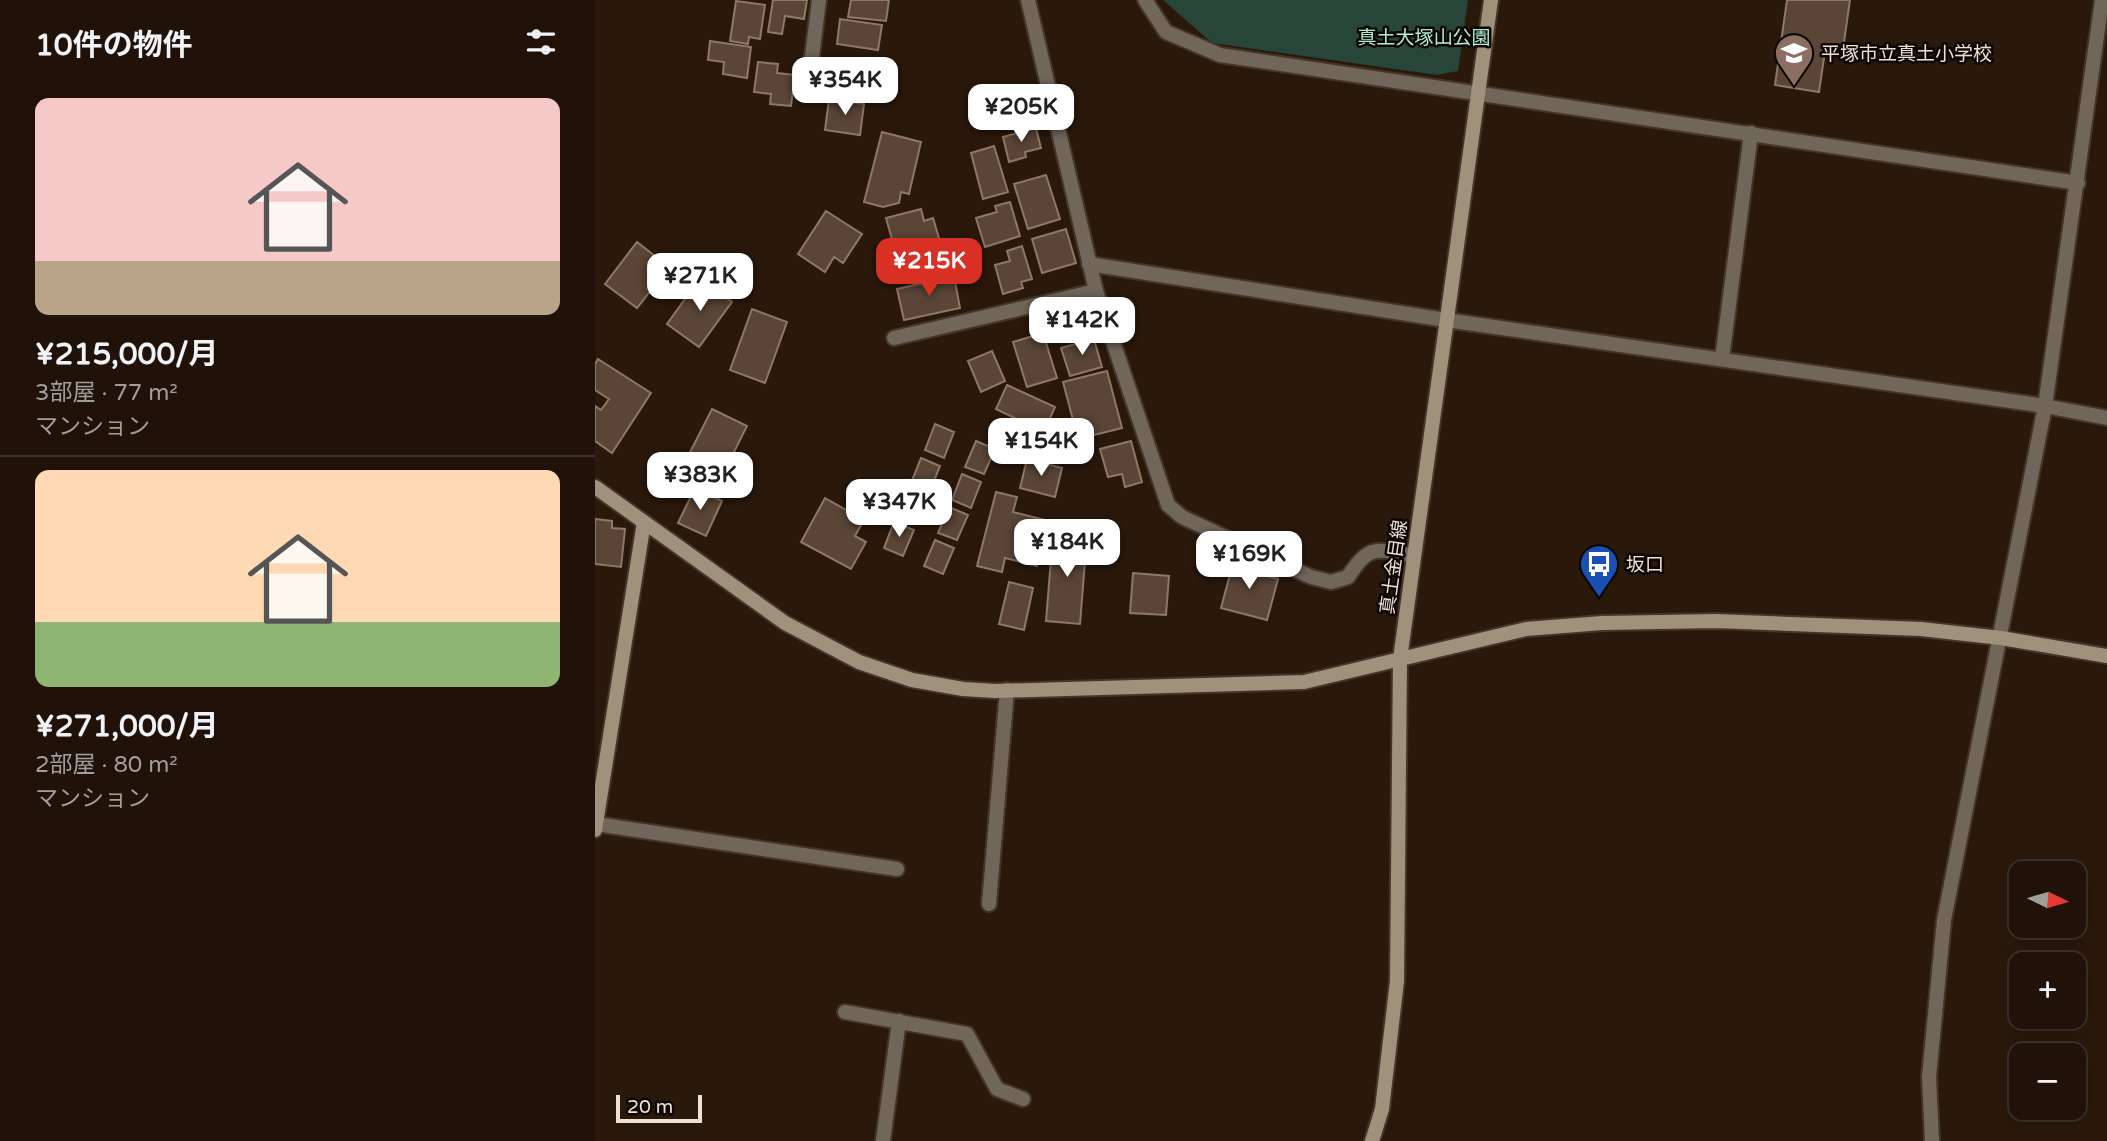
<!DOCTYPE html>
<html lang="ja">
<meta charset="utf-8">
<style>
body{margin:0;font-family:"Varela Round","Noto Sans JP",sans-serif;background:#2d2016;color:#f1f3f6;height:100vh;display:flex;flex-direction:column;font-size:26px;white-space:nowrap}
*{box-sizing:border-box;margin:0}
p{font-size:23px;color:#a29e9c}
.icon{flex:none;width:38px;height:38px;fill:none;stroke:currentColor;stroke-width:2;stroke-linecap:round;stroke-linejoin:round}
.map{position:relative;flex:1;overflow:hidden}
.details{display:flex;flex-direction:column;background:#201208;width:595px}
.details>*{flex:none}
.needle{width:46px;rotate:95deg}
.tools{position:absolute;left:1414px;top:861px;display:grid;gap:14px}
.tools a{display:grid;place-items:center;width:77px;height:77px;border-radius:14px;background:#201208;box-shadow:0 4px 18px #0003,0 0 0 2px #3d3229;font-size:35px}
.scale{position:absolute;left:21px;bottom:18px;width:86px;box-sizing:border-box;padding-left:7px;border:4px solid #ede0d7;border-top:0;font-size:19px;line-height:24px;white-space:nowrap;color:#ede0d7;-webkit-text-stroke:5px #0d0502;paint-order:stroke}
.price{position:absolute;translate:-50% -60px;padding:0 16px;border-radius:14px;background:#fff;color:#222;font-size:23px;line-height:46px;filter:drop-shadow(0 2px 4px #0008)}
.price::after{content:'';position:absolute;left:50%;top:42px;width:21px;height:16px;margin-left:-10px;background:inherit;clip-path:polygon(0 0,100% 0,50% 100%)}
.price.selected{background:#d93025;color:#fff}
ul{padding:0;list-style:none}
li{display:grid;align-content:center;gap:14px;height:371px;padding:0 35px}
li+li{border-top:2px solid #3d3229}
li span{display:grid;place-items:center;height:217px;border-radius:14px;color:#555}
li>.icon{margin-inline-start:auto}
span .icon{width:126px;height:126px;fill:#fffc;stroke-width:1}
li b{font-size:30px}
h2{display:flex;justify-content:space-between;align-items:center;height:84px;padding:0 35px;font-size:30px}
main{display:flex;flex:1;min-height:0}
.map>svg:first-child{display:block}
.green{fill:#274538}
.building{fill:#5a4536;stroke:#8e7868;stroke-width:2}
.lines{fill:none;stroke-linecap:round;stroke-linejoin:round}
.lane-casing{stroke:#453428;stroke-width:18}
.street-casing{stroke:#453428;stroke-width:18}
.secondary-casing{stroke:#453428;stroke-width:18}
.lane{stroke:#70665a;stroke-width:14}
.street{stroke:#70665a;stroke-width:14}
.secondary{stroke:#a0917d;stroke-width:14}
.labels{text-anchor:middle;stroke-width:5;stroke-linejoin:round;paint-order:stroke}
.park-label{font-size:19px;fill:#acefcf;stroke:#0d0502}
.poi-label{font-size:19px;fill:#ede0d7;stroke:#0d0502;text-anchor:start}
.street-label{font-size:19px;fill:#ede0d7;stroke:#0d0502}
</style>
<main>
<section class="details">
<h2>10件の物件<svg class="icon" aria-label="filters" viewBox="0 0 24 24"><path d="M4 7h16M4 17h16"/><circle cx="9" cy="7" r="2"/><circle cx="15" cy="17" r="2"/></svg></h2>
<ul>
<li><span style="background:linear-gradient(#f6c9c9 75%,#b9a48a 0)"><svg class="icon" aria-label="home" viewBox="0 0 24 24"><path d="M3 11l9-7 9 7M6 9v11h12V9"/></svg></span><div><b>¥215,000/月</b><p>3部屋 · 77 m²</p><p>マンション</p></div></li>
<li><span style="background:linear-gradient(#ffd9b3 70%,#8fb573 0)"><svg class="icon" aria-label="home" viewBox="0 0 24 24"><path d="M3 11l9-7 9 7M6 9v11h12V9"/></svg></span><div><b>¥271,000/月</b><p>2部屋 · 80 m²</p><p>マンション</p></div></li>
</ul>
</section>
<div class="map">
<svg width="1512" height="1141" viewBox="0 0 1512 1141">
<rect width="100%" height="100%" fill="#2a180b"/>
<!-- green -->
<path class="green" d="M 568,0 L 873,0 L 863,71 L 842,75 L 617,43 Z"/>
<!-- building -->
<path class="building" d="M 178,0 L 212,0 L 209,19 L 190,16 L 187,34 L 173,32 Z
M 256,0 L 294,0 L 291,21 L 253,17 Z
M 1192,0 L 1255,0 L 1248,49 L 1230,51 L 1224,92 L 1180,85 Z
M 141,1 L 170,5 L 165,39 L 154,37 L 153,44 L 135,41 Z
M 245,19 L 287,25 L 283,50 L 242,44 Z
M 115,41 L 156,47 L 152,78 L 128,74 L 129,62 L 113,60 Z
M 256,60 L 278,63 L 273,100 L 234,94 L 237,76 L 254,79 Z
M 163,62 L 183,64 L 182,73 L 200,75 L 196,106 L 175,104 L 176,94 L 159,92 Z
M 234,99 L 269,104 L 265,135 L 230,130 Z
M 441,128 L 446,148 L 430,152 L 431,157 L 414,162 L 408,137 Z
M 287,132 L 326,142 L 314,194 L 306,192 L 304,203 L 288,207 L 269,202 Z
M 399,146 L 413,192 L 388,199 L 376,153 Z
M 451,175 L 465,219 L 433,229 L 419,184 Z
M 415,202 L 425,236 L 390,247 L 381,218 L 402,212 L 400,206 Z
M 326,209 L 329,221 L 338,218 L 344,238 L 300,250 L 291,218 Z
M 231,211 L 267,234 L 248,263 L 239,257 L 230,272 L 203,254 Z
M 471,229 L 481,263 L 447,273 L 437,239 Z
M 341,241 L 343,250 L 354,247 L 360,270 L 313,283 L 305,250 Z
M 42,242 L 74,267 L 42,308 L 10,284 Z
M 427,246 L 437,279 L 426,282 L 428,288 L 408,294 L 400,265 L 415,261 L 412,251 Z
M 359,276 L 365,308 L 309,320 L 302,289 Z
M 105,278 L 137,302 L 104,347 L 72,324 Z
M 485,305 L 493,333 L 464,341 L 456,313 Z
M 157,309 L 192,322 L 170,383 L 135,370 Z
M 448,333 L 462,378 L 432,387 L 418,342 Z
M 499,339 L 507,367 L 475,376 L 466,348 Z
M 397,351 L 410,381 L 386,392 L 373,361 Z
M 3,359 L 56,393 L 17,453 L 0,441 L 0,406 L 6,410 L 14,399 L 0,390 L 0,364 Z
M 512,371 L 527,428 L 483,439 L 468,382 Z
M 412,385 L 460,407 L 449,432 L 401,409 Z
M 117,409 L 152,426 L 124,482 L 89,464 Z
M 340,424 L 359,432 L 349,458 L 330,450 Z
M 381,441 L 400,449 L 389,474 L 370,467 Z
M 536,441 L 547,482 L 530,487 L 527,474 L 513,477 L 505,449 Z
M 326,458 L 345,466 L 335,491 L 316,483 Z
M 432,459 L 467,468 L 460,497 L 425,488 Z
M 367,474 L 386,482 L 376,508 L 357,500 Z
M 100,488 L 127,501 L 111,536 L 83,523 Z
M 312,491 L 331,498 L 321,524 L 302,516 Z
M 401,492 L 422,497 L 418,512 L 454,521 L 442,566 L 410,558 L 407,572 L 382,566 Z
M 230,498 L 269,520 L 260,536 L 271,542 L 256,569 L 206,542 Z
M 354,507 L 373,515 L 362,540 L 343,533 Z
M 0,519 L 17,521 L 17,528 L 30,529 L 26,567 L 0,564 Z
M 299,522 L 319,530 L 308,556 L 289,548 Z
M 458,534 L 492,536 L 485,624 L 451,621 Z
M 340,540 L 359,548 L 348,574 L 329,566 Z
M 639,559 L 667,567 L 665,574 L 683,579 L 672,620 L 626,608 Z
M 538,573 L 574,576 L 571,615 L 535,613 Z
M 414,582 L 438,588 L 429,630 L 404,624 Z"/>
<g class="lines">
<!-- lane casing -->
<g class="lane-casing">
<path id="lane" d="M 214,81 L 224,0
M 299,338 L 501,291
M 1127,359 L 1156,133
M 1,824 L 302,869
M 394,904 L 412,690
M 250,1012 L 372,1034 L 402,1089 L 428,1099
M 288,1141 L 304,1021"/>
</g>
<!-- street casing -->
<g class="street-casing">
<path id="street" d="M 433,0 L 501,291 L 573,505 L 587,517 L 716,577 L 736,582 L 753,577 C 775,542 783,550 819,556
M 550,0 L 571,32 L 625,55 L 1483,183
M 494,264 L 851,320 L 1450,406 L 1512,418
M 1337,1141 L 1334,1077 L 1349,920 L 1450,406 L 1507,0"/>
</g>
<!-- secondary casing -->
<g class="secondary-casing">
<path id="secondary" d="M 0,487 L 190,623 L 264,662 L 317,680 L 368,689 L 400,691 L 709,682 L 931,629 L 1007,623 L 1121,621 L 1326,629 L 1406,638 L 1512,656
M 0,830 L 49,522
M 777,1141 L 787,1109 L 802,981 L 805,659 L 896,0"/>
</g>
<!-- lane -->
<use href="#lane" class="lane"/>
<!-- street -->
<use href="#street" class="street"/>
<!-- secondary -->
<use href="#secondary" class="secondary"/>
</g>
<!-- icons -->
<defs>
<g id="school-pin" transform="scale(2.0125)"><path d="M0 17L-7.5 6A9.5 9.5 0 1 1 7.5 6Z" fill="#8d6e63" stroke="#0d0502"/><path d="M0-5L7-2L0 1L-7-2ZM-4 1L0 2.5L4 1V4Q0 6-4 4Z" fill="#fff"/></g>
<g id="bus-pin" transform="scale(2.0125)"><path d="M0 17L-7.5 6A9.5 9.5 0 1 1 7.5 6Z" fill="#1a4fb4" stroke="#0d0502"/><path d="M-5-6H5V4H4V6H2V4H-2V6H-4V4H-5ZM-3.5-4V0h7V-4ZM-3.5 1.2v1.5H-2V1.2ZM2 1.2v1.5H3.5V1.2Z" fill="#fff"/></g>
</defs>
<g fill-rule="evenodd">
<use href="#school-pin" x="1199" y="53"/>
<use href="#bus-pin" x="1004" y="564"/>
</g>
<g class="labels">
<!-- park labels -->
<g class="park-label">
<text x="829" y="44">真土大塚山公園</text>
</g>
<!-- poi labels -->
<g class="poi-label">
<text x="1226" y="60">平塚市立真土小学校</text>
<text x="1031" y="571">坂口</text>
</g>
<!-- street labels -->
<g class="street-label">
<text transform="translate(798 567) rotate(-82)" y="7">真土金目線</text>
</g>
</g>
</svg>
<div class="tools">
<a><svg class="needle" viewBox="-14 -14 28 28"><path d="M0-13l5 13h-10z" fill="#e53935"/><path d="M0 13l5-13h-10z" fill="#a29e9c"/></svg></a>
<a>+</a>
<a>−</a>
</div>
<div class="scale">20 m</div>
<b class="price" style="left:250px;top:117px">¥354K</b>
<b class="price" style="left:426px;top:144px">¥205K</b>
<b class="price selected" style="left:334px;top:298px">¥215K</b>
<b class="price" style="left:105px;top:313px">¥271K</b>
<b class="price" style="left:487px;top:357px">¥142K</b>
<b class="price" style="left:446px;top:478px">¥154K</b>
<b class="price" style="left:105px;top:512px">¥383K</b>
<b class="price" style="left:304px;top:539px">¥347K</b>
<b class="price" style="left:472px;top:579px">¥184K</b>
<b class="price" style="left:654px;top:591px">¥169K</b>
</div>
</main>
